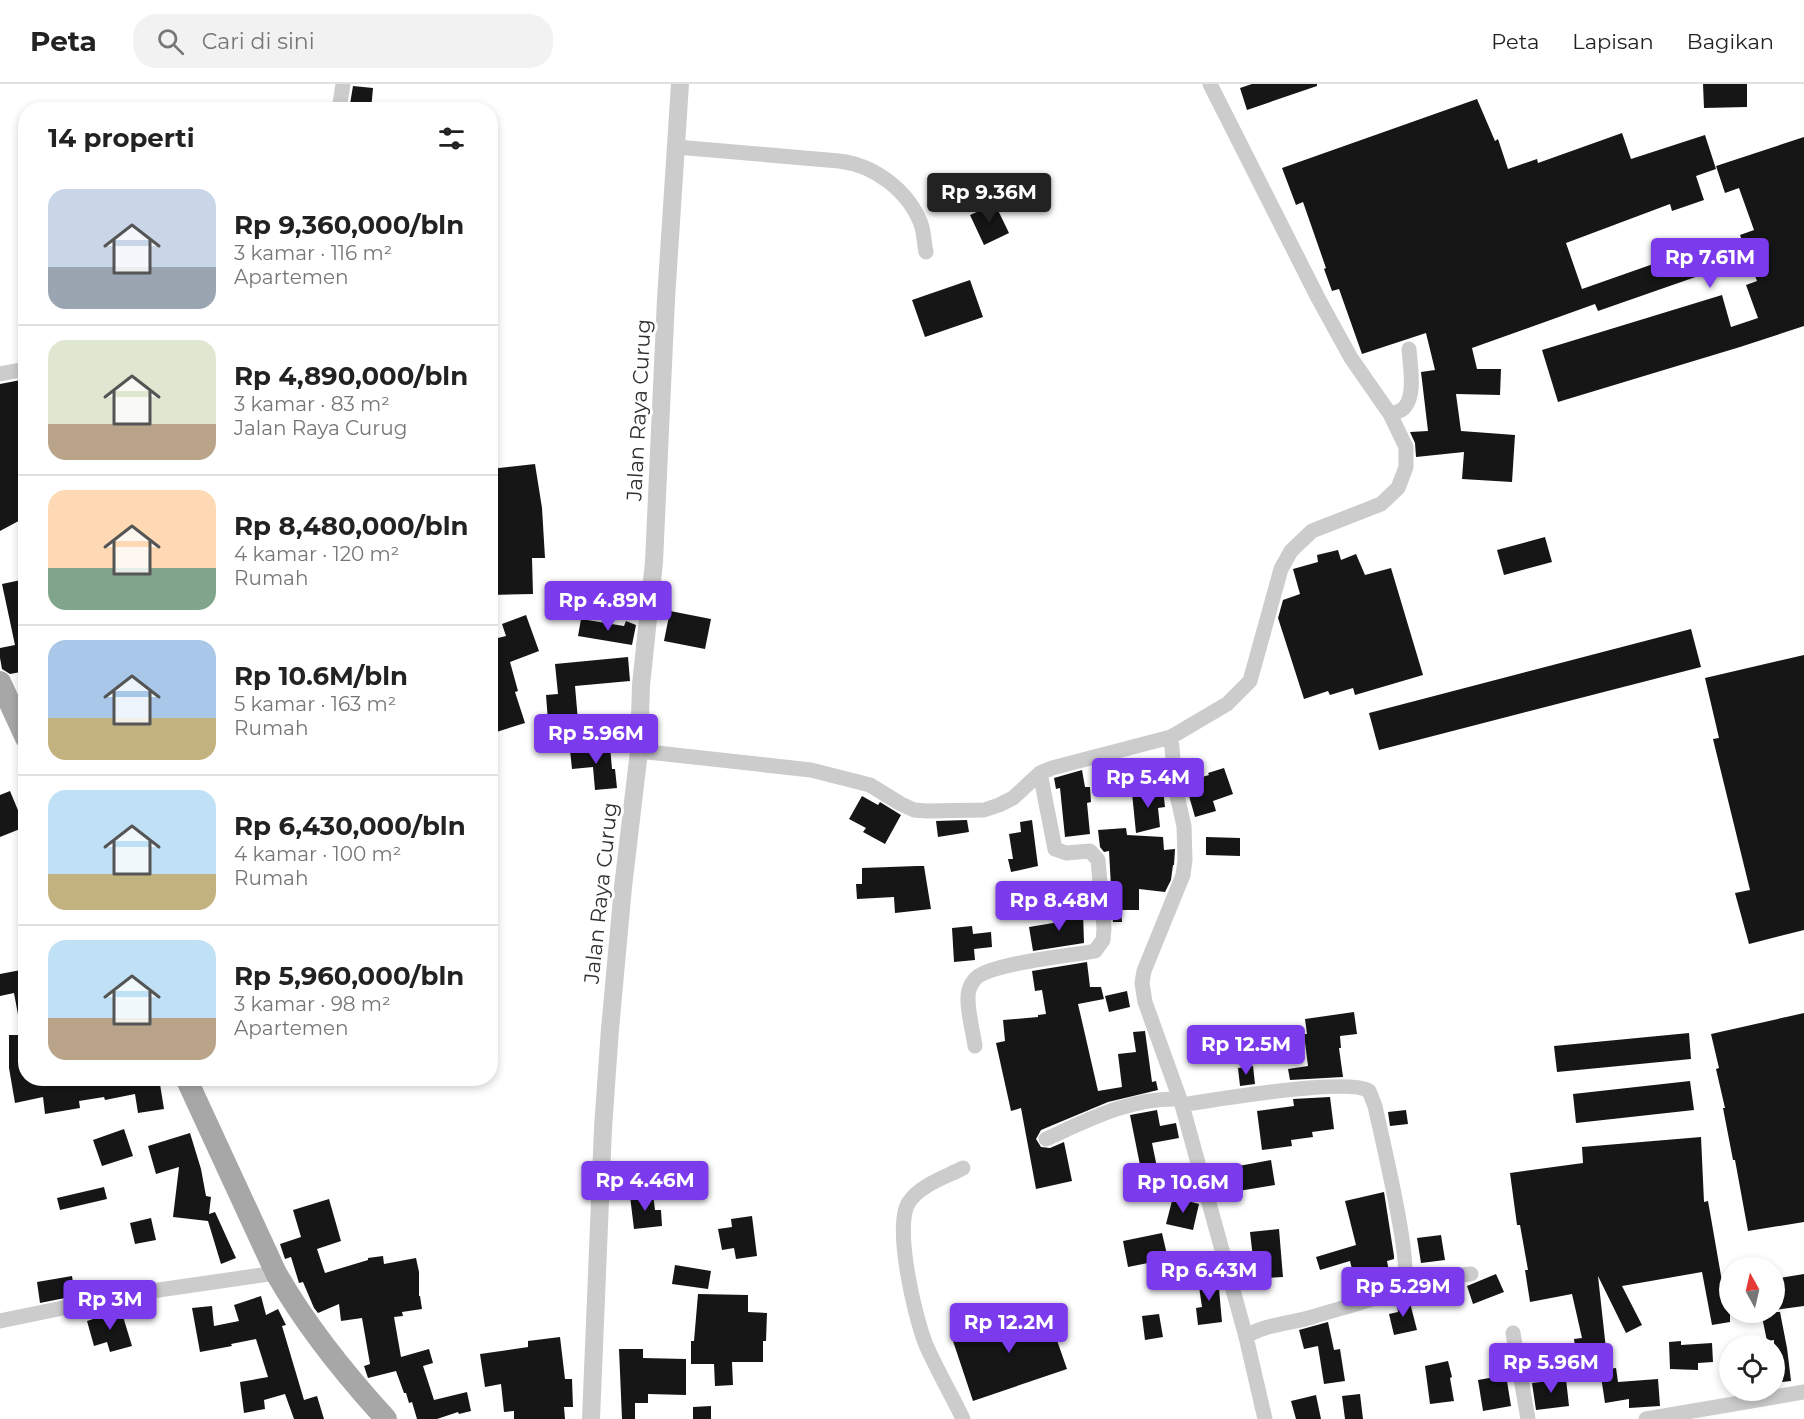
<!DOCTYPE html>
<html lang="id">
<meta charset="utf-8">
<style>
body{margin:0;font-family:Montserrat,sans-serif;background:#f2f2f2;color:#222;height:100vh;display:flex;flex-direction:column;font-size:22px;white-space:nowrap}
*{box-sizing:border-box;margin:0}
p{font-size:20px;color:#767676}
.icon{flex:none;width:33px;height:33px;fill:none;stroke:currentColor;stroke-width:2;stroke-linecap:round;stroke-linejoin:round}
.map{position:relative;flex:1;overflow:hidden}
.sheet{position:absolute;left:18px;top:18px;width:480px;height:984px;display:flex;flex-direction:column;background:#fff;border-radius:24px;box-shadow:0 3px 9px #0003}
.sheet>*{flex:none}
.needle{width:39px;rotate:352deg}
.fabs{position:absolute;left:1719px;top:1173px;display:grid;gap:12px}
.fabs a{display:grid;place-items:center;width:66px;height:66px;border-radius:50%;background:#fff;box-shadow:0 3px 9px #0003;font-size:30px}
.price{position:absolute;translate:-50% -51px;padding:0 14px;border-radius:6px;background:#7c3aed;color:#fff;font-size:20px;line-height:39px;filter:drop-shadow(0 2px 3px #0008)}
.price::after{content:'';position:absolute;left:50%;top:36px;width:18px;height:14px;margin-left:-9px;background:inherit;clip-path:polygon(0 0,100% 0,50% 100%)}
.price.selected{background:#222;color:#fff}
ul{padding:0;list-style:none}
li{display:flex;align-items:center;gap:18px;height:150px;padding:0 30px}
li+li{border-top:2px solid #e0e0e0}
li span{display:grid;place-items:center;flex:none;width:168px;height:120px;border-radius:18px;color:#555}
li>.icon{margin-inline-start:auto}
span .icon{width:72px;height:72px;fill:#fffc;stroke-width:1}
li b{font-size:26px}
h2{display:flex;justify-content:space-between;align-items:center;height:72px;padding:0 30px;font-size:26px}
header{display:flex;align-items:center;gap:36px;box-sizing:border-box;height:84px;padding:0 30px;background:#fff;border-bottom:2px solid #e0e0e0}
header strong{font-size:28px}
nav{display:flex;gap:33px;margin-inline-start:auto;font-size:21px}
.search{width:420px;height:54px;background:#f2f2f2;display:flex;align-items:center;gap:15px;box-sizing:border-box;padding:0 21px;border-radius:24px;color:#767676;font-size:22px}
.map>svg:first-child{display:block}
.building{fill:#161616}
.lines{fill:none;stroke-linecap:round;stroke-linejoin:round}
.minor{stroke:#ccc;stroke-width:15}
.tertiary{stroke:#ccc;stroke-width:18}
.primary{stroke:#a7a7a7;stroke-width:22}
.labels{text-anchor:middle;stroke-width:6;stroke-linejoin:round;paint-order:stroke}
.street-label{font-size:21px;fill:#2f2f2f;stroke:#fff}
</style>
<header>
<strong>Peta</strong>
<div class="search"><svg class="icon" aria-label="search" viewBox="0 0 24 24"><circle cx="10" cy="10" r="6"/><path d="M15 15l6 6"/></svg>Cari di sini</div>
<nav><a>Peta</a><a>Lapisan</a><a>Bagikan</a></nav>
</header>
<div class="map">
<svg width="1804" height="1335" viewBox="0 0 1804 1335">
<rect width="100%" height="100%" fill="#fff"/>
<!-- building -->
<path class="building" d="M 1252,0 L 1317,0 L 1317,2 L 1247,26 L 1240,4 Z
M 1703,0 L 1747,0 L 1747,23 L 1704,24 Z
M 353,2 L 373,4 L 371,26 L 349,26 Z
M 1477,15 L 1495,57 L 1498,55 L 1508,85 L 1537,75 L 1538,79 L 1622,49 L 1631,75 L 1705,51 L 1716,85 L 1696,92 L 1704,116 L 1672,127 L 1670,120 L 1566,159 L 1582,205 L 1656,179 L 1657,182 L 1720,160 L 1727,182 L 1598,227 L 1595,220 L 1472,264 L 1477,285 L 1501,285 L 1500,311 L 1456,310 L 1461,347 L 1515,351 L 1512,398 L 1462,395 L 1464,368 L 1416,373 L 1415,359 L 1410,348 L 1428,347 L 1421,288 L 1435,286 L 1426,249 L 1362,270 L 1339,205 L 1332,207 L 1324,185 L 1326,184 L 1303,118 L 1296,121 L 1282,84 Z
M 1804,53 L 1804,242 L 1740,263 L 1558,318 L 1542,266 L 1722,211 L 1731,243 L 1758,234 L 1746,201 L 1757,197 L 1740,151 L 1754,146 L 1739,104 L 1725,109 L 1716,82 Z
M 995,120 L 1009,149 L 984,161 L 970,131 Z
M 970,196 L 983,233 L 925,253 L 912,216 Z
M 26,295 L 26,433 L 0,447 L 0,300 Z
M 535,380 L 542,424 L 545,474 L 532,474 L 533,510 L 490,511 L 490,385 Z
M 1545,453 L 1552,478 L 1504,491 L 1497,466 Z
M 1338,466 L 1341,476 L 1356,470 L 1365,491 L 1391,484 L 1423,591 L 1355,611 L 1353,604 L 1330,611 L 1328,607 L 1304,615 L 1278,534 L 1283,516 L 1300,510 L 1293,485 L 1318,478 L 1317,471 Z
M 21,496 L 26,510 L 26,587 L 10,590 L 2,585 L 0,574 L 0,564 L 15,561 L 2,500 Z
M 670,527 L 711,535 L 705,565 L 664,557 Z
M 526,531 L 539,567 L 510,578 L 518,607 L 515,608 L 525,639 L 490,650 L 490,556 L 506,552 L 502,540 Z
M 581,535 L 624,542 L 626,537 L 636,541 L 632,561 L 578,552 Z
M 1691,545 L 1701,583 L 1379,666 L 1369,629 Z
M 1804,571 L 1804,846 L 1749,860 L 1735,809 L 1750,806 L 1713,655 L 1719,654 L 1705,594 Z
M 628,573 L 630,597 L 575,602 L 580,660 L 550,663 L 546,611 L 558,610 L 555,580 Z
M 610,662 L 612,685 L 615,685 L 617,704 L 595,706 L 593,683 L 572,685 L 570,666 Z
M 1224,684 L 1233,710 L 1213,717 L 1216,727 L 1195,733 L 1185,698 L 1209,691 L 1208,689 Z
M 1082,686 L 1085,703 L 1090,703 L 1091,718 L 1087,719 L 1090,750 L 1065,753 L 1060,704 L 1056,705 L 1054,694 Z
M 1163,705 L 1165,723 L 1158,724 L 1160,743 L 1136,749 L 1132,709 Z
M 10,707 L 25,743 L 0,753 L 0,711 Z
M 862,712 L 878,721 L 880,718 L 901,731 L 885,760 L 863,748 L 866,744 L 849,735 Z
M 967,736 L 969,748 L 938,753 L 936,737 Z
M 1032,736 L 1038,782 L 1011,788 L 1008,775 L 1013,775 L 1009,750 L 1021,748 L 1020,738 Z
M 1126,744 L 1127,751 L 1163,753 L 1164,766 L 1175,765 L 1174,781 L 1173,781 L 1171,796 L 1165,808 L 1139,805 L 1139,826 L 1121,826 L 1122,838 L 1113,838 L 1109,767 L 1104,768 L 1100,763 L 1098,746 Z
M 1206,753 L 1240,754 L 1240,772 L 1206,771 Z
M 917,782 L 924,782 L 931,825 L 895,829 L 894,813 L 857,815 L 856,800 L 862,800 L 862,784 Z
M 1083,827 L 1084,859 L 1033,867 L 1029,843 L 1059,838 L 1059,829 Z
M 972,842 L 973,850 L 991,848 L 992,863 L 974,865 L 975,876 L 954,878 L 952,844 Z
M 1087,878 L 1090,903 L 1101,903 L 1104,915 L 1078,920 L 1098,1007 L 1122,1003 L 1118,970 L 1136,968 L 1133,948 L 1145,947 L 1152,998 L 1156,997 L 1158,1006 L 1108,1018 L 1041,1046 L 1036,1055 L 1041,1063 L 1050,1064 L 1064,1058 L 1072,1097 L 1036,1105 L 1021,1024 L 1011,1027 L 996,959 L 1005,957 L 1003,936 L 1038,933 L 1038,931 L 1046,930 L 1042,906 L 1035,907 L 1032,887 Z
M 26,885 L 26,936 L 19,936 L 14,909 L 0,912 L 0,890 Z
M 1127,907 L 1130,923 L 1109,928 L 1105,912 Z
M 1354,928 L 1357,950 L 1340,952 L 1341,964 L 1339,964 L 1343,993 L 1290,996 L 1288,985 L 1308,982 L 1304,950 L 1307,950 L 1305,935 Z
M 1804,929 L 1804,1138 L 1748,1147 L 1735,1076 L 1733,1076 L 1723,1024 L 1725,1024 L 1716,985 L 1719,984 L 1711,950 Z
M 1689,949 L 1691,975 L 1557,988 L 1554,962 Z
M 9,951 L 26,951 L 26,994 L 159,994 L 164,1025 L 138,1029 L 135,1010 L 105,1016 L 104,1013 L 79,1017 L 80,1024 L 45,1030 L 43,1013 L 15,1019 L 9,984 Z
M 1253,982 L 1255,1000 L 1240,1002 L 1238,984 Z
M 1690,997 L 1694,1026 L 1576,1039 L 1573,1010 Z
M 1330,1013 L 1334,1045 L 1312,1048 L 1313,1053 L 1291,1056 L 1292,1062 L 1262,1066 L 1257,1027 L 1294,1022 L 1293,1015 Z
M 1157,1026 L 1160,1042 L 1176,1039 L 1179,1054 L 1152,1059 L 1159,1093 L 1143,1096 L 1130,1031 Z
M 1406,1026 L 1408,1040 L 1390,1042 L 1388,1028 Z
M 124,1045 L 133,1072 L 102,1082 L 93,1056 Z
M 190,1049 L 201,1085 L 206,1112 L 211,1113 L 209,1130 L 215,1128 L 236,1174 L 221,1180 L 208,1137 L 173,1133 L 179,1083 L 156,1090 L 148,1062 Z
M 1701,1053 L 1704,1118 L 1708,1117 L 1723,1203 L 1730,1202 L 1730,1238 L 1712,1241 L 1702,1188 L 1622,1202 L 1642,1241 L 1626,1249 L 1598,1192 L 1607,1274 L 1577,1277 L 1574,1255 L 1582,1254 L 1572,1210 L 1530,1218 L 1525,1186 L 1528,1186 L 1520,1141 L 1517,1141 L 1510,1089 L 1583,1079 L 1582,1063 Z
M 1271,1076 L 1275,1101 L 1232,1108 L 1228,1084 Z
M 104,1103 L 107,1115 L 60,1126 L 57,1114 Z
M 1384,1108 L 1394,1172 L 1394,1175 L 1387,1177 L 1391,1197 L 1358,1209 L 1350,1177 L 1320,1186 L 1316,1173 L 1356,1161 L 1345,1117 Z
M 653,1110 L 655,1126 L 661,1126 L 662,1142 L 634,1145 L 630,1112 Z
M 1173,1113 L 1199,1120 L 1193,1146 L 1166,1140 Z
M 329,1115 L 341,1157 L 317,1165 L 325,1189 L 368,1176 L 368,1174 L 383,1172 L 384,1180 L 416,1174 L 419,1188 L 419,1212 L 420,1212 L 422,1225 L 402,1228 L 403,1232 L 394,1233 L 401,1273 L 429,1265 L 433,1279 L 423,1282 L 434,1316 L 467,1308 L 471,1327 L 459,1330 L 458,1328 L 437,1335 L 417,1335 L 412,1318 L 409,1319 L 406,1309 L 404,1309 L 396,1287 L 368,1294 L 364,1282 L 370,1280 L 362,1234 L 341,1237 L 339,1220 L 318,1229 L 314,1224 L 303,1198 L 299,1199 L 291,1173 L 285,1175 L 280,1160 L 301,1153 L 293,1126 Z
M 752,1132 L 757,1172 L 736,1175 L 734,1164 L 722,1166 L 718,1145 L 732,1143 L 731,1135 Z
M 151,1134 L 156,1156 L 135,1160 L 130,1139 Z
M 1279,1145 L 1283,1193 L 1252,1195 L 1250,1174 L 1253,1174 L 1250,1148 Z
M 1162,1149 L 1168,1175 L 1128,1183 L 1123,1157 Z
M 1441,1151 L 1445,1176 L 1421,1179 L 1417,1154 Z
M 675,1181 L 711,1187 L 708,1205 L 672,1200 Z
M 1496,1190 L 1504,1208 L 1473,1220 L 1467,1202 Z
M 1804,1190 L 1804,1222 L 1774,1226 L 1774,1195 Z
M 72,1192 L 75,1212 L 40,1219 L 37,1198 Z
M 1218,1194 L 1222,1238 L 1198,1241 L 1196,1224 L 1202,1223 L 1198,1196 Z
M 698,1210 L 748,1211 L 748,1228 L 767,1229 L 766,1257 L 763,1257 L 763,1278 L 732,1278 L 733,1301 L 715,1302 L 714,1280 L 691,1280 L 691,1257 L 694,1257 Z
M 261,1212 L 266,1231 L 278,1225 L 286,1241 L 282,1242 L 304,1316 L 317,1312 L 324,1335 L 294,1335 L 285,1310 L 264,1316 L 265,1325 L 244,1329 L 240,1298 L 268,1293 L 256,1255 L 231,1260 L 232,1262 L 200,1268 L 192,1224 L 212,1222 L 214,1242 L 239,1237 L 234,1221 Z
M 1409,1215 L 1417,1246 L 1394,1251 L 1389,1230 L 1398,1228 L 1396,1217 Z
M 1045,1222 L 1067,1285 L 973,1317 L 952,1254 Z
M 121,1226 L 132,1262 L 110,1268 L 107,1258 L 94,1262 L 87,1237 Z
M 1761,1228 L 1780,1228 L 1787,1264 L 1791,1297 L 1774,1299 L 1774,1256 L 1767,1257 Z
M 1159,1230 L 1163,1253 L 1145,1256 L 1142,1232 Z
M 1328,1238 L 1334,1266 L 1340,1265 L 1345,1297 L 1324,1300 L 1318,1262 L 1304,1265 L 1299,1246 Z
M 560,1253 L 565,1295 L 572,1295 L 573,1323 L 564,1323 L 565,1335 L 514,1335 L 514,1327 L 504,1328 L 501,1300 L 485,1303 L 480,1270 L 528,1263 L 528,1257 Z
M 1681,1257 L 1681,1261 L 1712,1259 L 1713,1278 L 1698,1279 L 1698,1286 L 1670,1285 L 1669,1258 Z
M 619,1265 L 643,1265 L 643,1274 L 686,1275 L 686,1311 L 648,1310 L 648,1319 L 635,1319 L 635,1335 L 622,1335 Z
M 1448,1277 L 1452,1293 L 1450,1294 L 1454,1317 L 1430,1320 L 1425,1282 Z
M 1616,1284 L 1618,1298 L 1658,1295 L 1660,1322 L 1629,1324 L 1629,1315 L 1605,1319 L 1600,1286 Z
M 1506,1291 L 1511,1322 L 1483,1327 L 1478,1296 Z
M 1566,1295 L 1569,1322 L 1536,1326 L 1532,1299 Z
M 1360,1310 L 1363,1335 L 1345,1335 L 1342,1312 Z
M 1316,1311 L 1321,1335 L 1296,1335 L 1291,1317 Z
M 711,1322 L 711,1335 L 693,1335 L 693,1323 Z"/>
<g class="lines">
<!-- minor -->
<path class="minor" d="M 339,26 L 343,0
M 676,63 L 839,77 C 874,81 908,106 921,140 C 924,148 924,159 926,168
M 0,290 L 26,285
M 1390,330 C 1394,329 1401,327 1404,324 C 1416,312 1410,281 1409,265
M 1171,653 L 1176,707 L 1184,742 L 1185,776 L 1183,791 L 1144,887 L 1142,899 L 1145,918 L 1182,1021 L 1246,1253 L 1265,1335
M 639,667 L 811,686 L 870,701 L 901,720 L 914,726 L 927,727 L 984,726 L 999,721 L 1013,714 L 1040,689 L 1052,684 L 1171,653 L 1227,620 L 1250,597 L 1281,485 L 1291,467 L 1312,447 L 1381,420 L 1398,404 L 1406,383 L 1406,363 L 1390,330 L 1351,274 L 1318,214 L 1210,0
M 975,962 C 973,947 965,919 969,906 C 970,902 973,897 976,894 C 993,879 1070,872 1095,867 L 1103,856 L 1104,844 L 1098,776 L 1090,767 L 1066,769 L 1055,765 L 1040,689
M 1182,1021 C 1212,1016 1348,993 1369,1007 L 1375,1022 C 1380,1047 1415,1187 1402,1201 C 1393,1212 1329,1227 1312,1233 C 1293,1239 1261,1241 1246,1253
M 1046,1055 C 1088,1036 1132,1013 1179,1015
M 1406,1196 L 1471,1190
M 0,1237 L 131,1210 L 276,1189
M 1513,1249 L 1528,1335
M 963,1335 C 951,1310 937,1286 926,1261 C 915,1234 893,1141 909,1118 C 920,1101 946,1093 963,1084
M 1646,1335 L 1804,1308"/>
<!-- tertiary -->
<path class="tertiary" d="M 591,1335 L 603,1044 L 610,945 L 623,803 L 639,667 L 641,601 L 654,478 L 666,215 L 680,0"/>
<!-- primary -->
<path class="primary" d="M 0,598 L 26,654
M 186,994 L 276,1189 C 306,1242 345,1290 386,1335"/>
</g>
<g class="labels">
<!-- street labels -->
<g class="street-label">
<text transform="translate(639 326) rotate(-87)" y="7">Jalan Raya Curug</text>
<text transform="translate(601 809) rotate(-84)" y="7">Jalan Raya Curug</text>
</g>
</g>
</svg>
<div class="fabs">
<a><svg class="needle" viewBox="-14 -14 28 28"><path d="M0-13l5 13h-10z" fill="#e53935"/><path d="M0 13l5-13h-10z" fill="#767676"/></svg></a>
<a><svg class="icon" aria-label="locate" viewBox="0 0 24 24"><circle cx="12" cy="12" r="6"/><path d="M12 2v4M12 18v4M2 12h4M18 12h4"/></svg></a>
</div>
<b class="price selected" style="left:989px;top:140px">Rp 9.36M</b>
<b class="price" style="left:1710px;top:205px">Rp 7.61M</b>
<b class="price" style="left:608px;top:548px">Rp 4.89M</b>
<b class="price" style="left:596px;top:681px">Rp 5.96M</b>
<b class="price" style="left:1148px;top:725px">Rp 5.4M</b>
<b class="price" style="left:1059px;top:848px">Rp 8.48M</b>
<b class="price" style="left:1246px;top:992px">Rp 12.5M</b>
<b class="price" style="left:645px;top:1128px">Rp 4.46M</b>
<b class="price" style="left:1183px;top:1130px">Rp 10.6M</b>
<b class="price" style="left:1209px;top:1218px">Rp 6.43M</b>
<b class="price" style="left:1403px;top:1234px">Rp 5.29M</b>
<b class="price" style="left:110px;top:1247px">Rp 3M</b>
<b class="price" style="left:1009px;top:1270px">Rp 12.2M</b>
<b class="price" style="left:1551px;top:1310px">Rp 5.96M</b>
<section class="sheet">
<h2>14 properti<svg class="icon" aria-label="filters" viewBox="0 0 24 24"><path d="M4 7h16M4 17h16"/><circle cx="9" cy="7" r="2"/><circle cx="15" cy="17" r="2"/></svg></h2>
<ul>
<li><span style="background:linear-gradient(#c9d6e8 65%,#9aa5b1 0)"><svg class="icon" aria-label="home" viewBox="0 0 24 24"><path d="M3 11l9-7 9 7M6 9v11h12V9"/></svg></span><div><b>Rp 9,360,000/bln</b><p>3 kamar · 116 m²</p><p>Apartemen</p></div></li>
<li><span style="background:linear-gradient(#dfe7d0 70%,#b9a48a 0)"><svg class="icon" aria-label="home" viewBox="0 0 24 24"><path d="M3 11l9-7 9 7M6 9v11h12V9"/></svg></span><div><b>Rp 4,890,000/bln</b><p>3 kamar · 83 m²</p><p>Jalan Raya Curug</p></div></li>
<li><span style="background:linear-gradient(#ffd9b3 65%,#7fa58c 0)"><svg class="icon" aria-label="home" viewBox="0 0 24 24"><path d="M3 11l9-7 9 7M6 9v11h12V9"/></svg></span><div><b>Rp 8,480,000/bln</b><p>4 kamar · 120 m²</p><p>Rumah</p></div></li>
<li><span style="background:linear-gradient(#a9c7e8 65%,#c2b280 0)"><svg class="icon" aria-label="home" viewBox="0 0 24 24"><path d="M3 11l9-7 9 7M6 9v11h12V9"/></svg></span><div><b>Rp 10.6M/bln</b><p>5 kamar · 163 m²</p><p>Rumah</p></div></li>
<li><span style="background:linear-gradient(#bfe0f5 70%,#c2b280 0)"><svg class="icon" aria-label="home" viewBox="0 0 24 24"><path d="M3 11l9-7 9 7M6 9v11h12V9"/></svg></span><div><b>Rp 6,430,000/bln</b><p>4 kamar · 100 m²</p><p>Rumah</p></div></li>
<li><span style="background:linear-gradient(#bfe0f5 65%,#b9a48a 0)"><svg class="icon" aria-label="home" viewBox="0 0 24 24"><path d="M3 11l9-7 9 7M6 9v11h12V9"/></svg></span><div><b>Rp 5,960,000/bln</b><p>3 kamar · 98 m²</p><p>Apartemen</p></div></li>
</ul>
</section>
</div>
